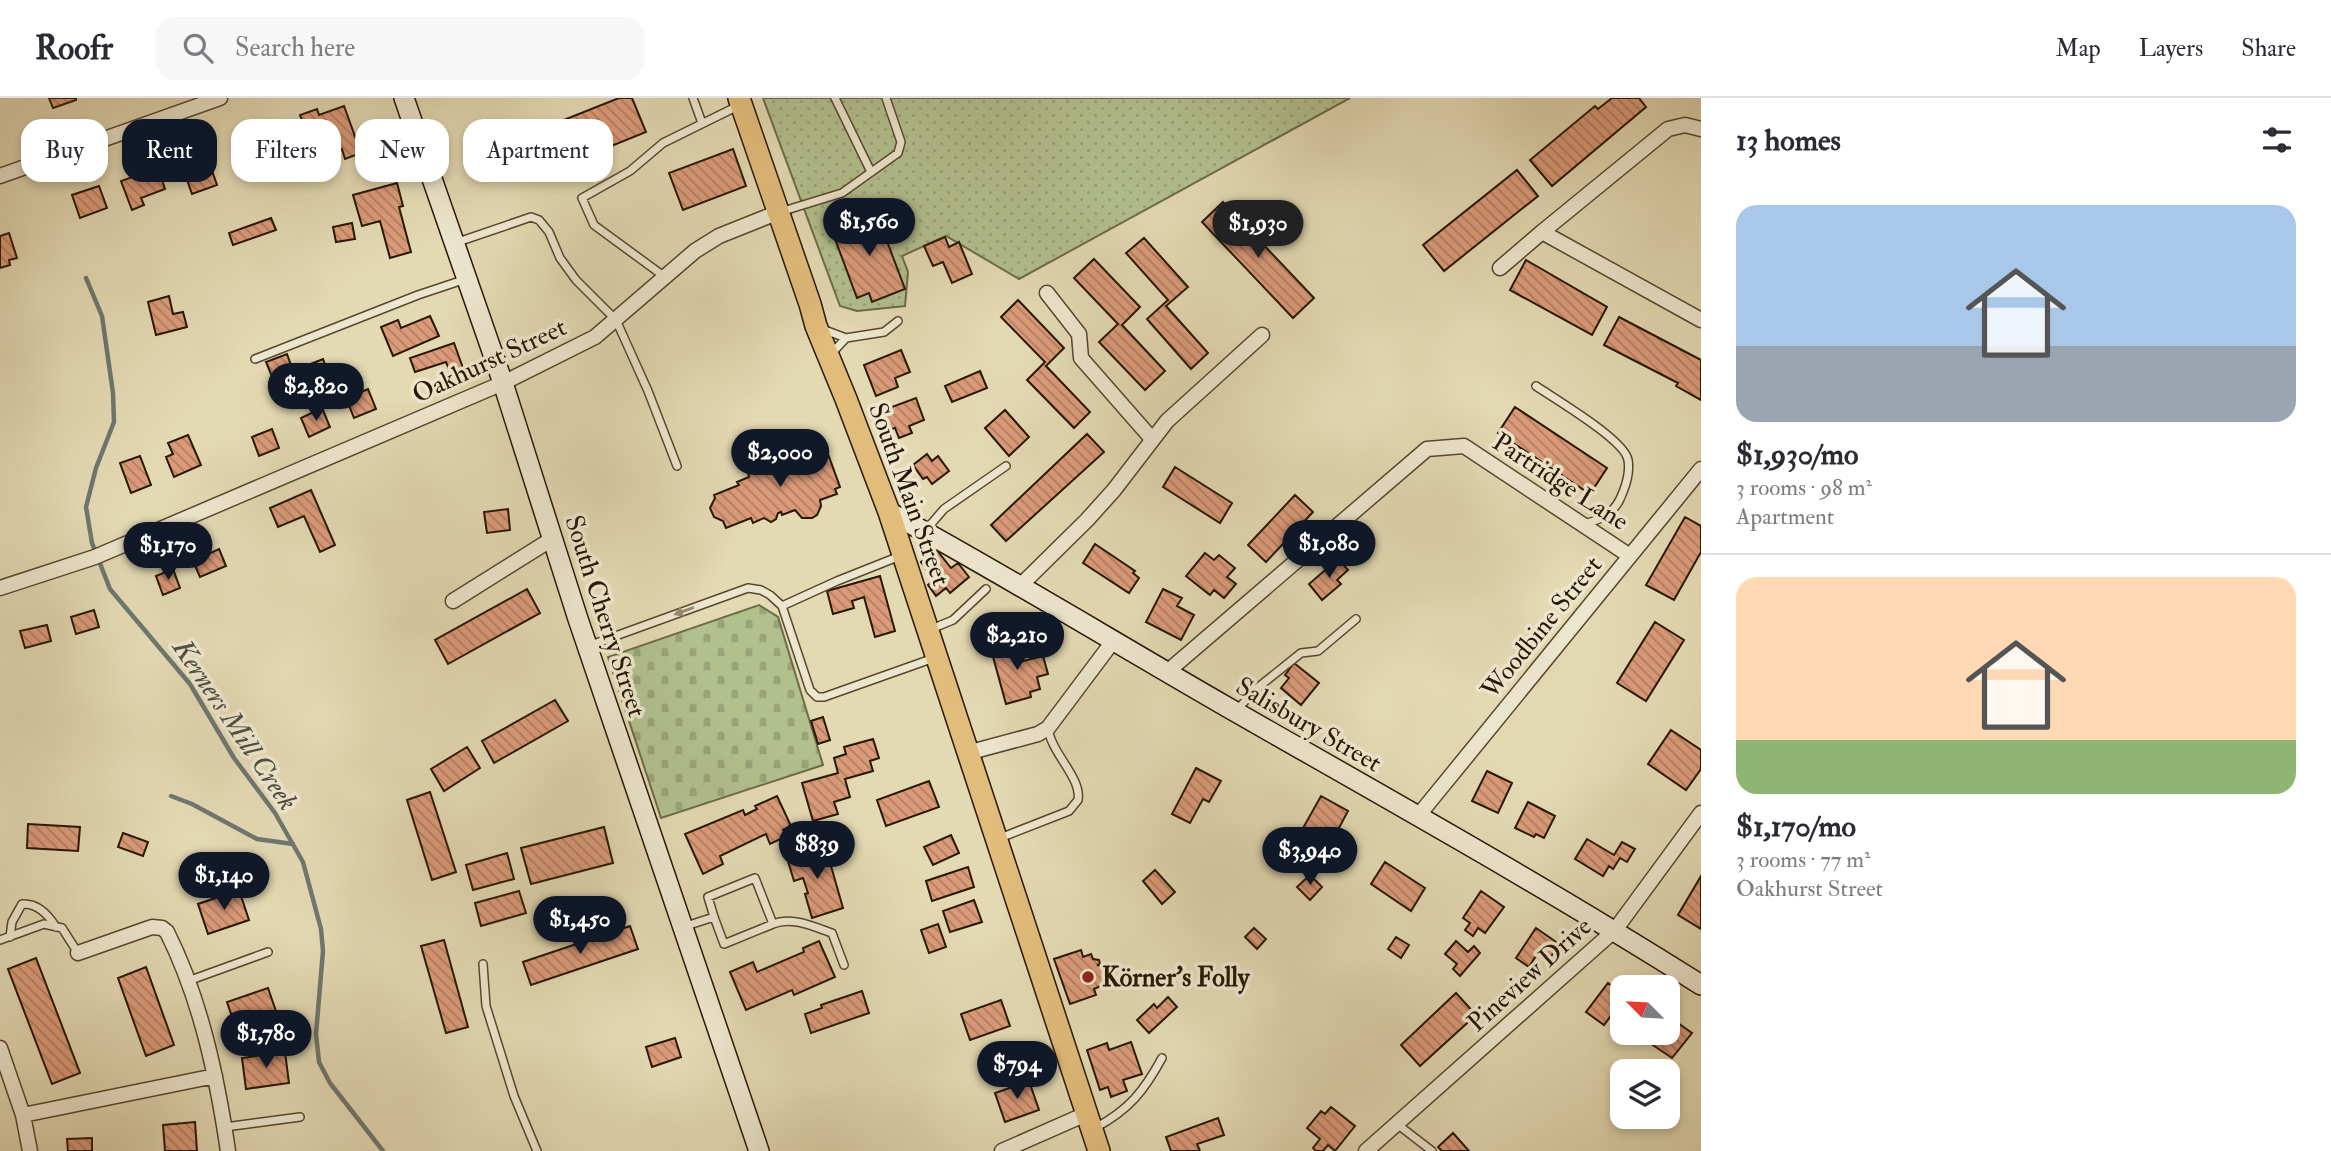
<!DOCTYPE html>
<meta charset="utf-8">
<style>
body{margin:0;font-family:"IM FELL Double Pica",serif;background:#f7f7f7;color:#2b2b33;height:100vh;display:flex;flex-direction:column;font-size:26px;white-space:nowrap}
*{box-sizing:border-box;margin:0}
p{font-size:23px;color:#7c7c81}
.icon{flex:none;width:38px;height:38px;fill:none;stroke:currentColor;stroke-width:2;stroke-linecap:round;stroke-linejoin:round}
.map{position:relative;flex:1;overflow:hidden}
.side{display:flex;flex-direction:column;background:#fff;width:630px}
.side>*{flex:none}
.banner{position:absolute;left:21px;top:21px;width:665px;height:63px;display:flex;gap:14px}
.needle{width:46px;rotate:294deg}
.fabs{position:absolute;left:1610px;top:877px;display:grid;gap:14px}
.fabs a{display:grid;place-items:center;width:70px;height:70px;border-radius:14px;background:#fff;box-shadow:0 4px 10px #0003;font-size:35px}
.price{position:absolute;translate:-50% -60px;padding:0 16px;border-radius:24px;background:#111827;color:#fff;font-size:23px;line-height:46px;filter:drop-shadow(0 2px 4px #0008)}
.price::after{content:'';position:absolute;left:50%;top:42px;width:21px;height:16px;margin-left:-10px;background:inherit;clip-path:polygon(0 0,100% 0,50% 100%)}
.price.current{background:#222;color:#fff}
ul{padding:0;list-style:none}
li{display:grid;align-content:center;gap:14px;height:371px;padding:0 35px}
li+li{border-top:2px solid #e1e1e2}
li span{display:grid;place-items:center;height:217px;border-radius:21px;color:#555}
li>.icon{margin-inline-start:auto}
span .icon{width:126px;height:126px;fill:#fffc;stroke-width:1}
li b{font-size:30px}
h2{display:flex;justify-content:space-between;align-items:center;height:84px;padding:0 35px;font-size:30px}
.chip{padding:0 24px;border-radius:21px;background:#fff;box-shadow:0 4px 10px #0003;font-size:24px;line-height:63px}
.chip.current{background:#111827;color:#fff}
header{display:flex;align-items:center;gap:42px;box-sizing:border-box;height:98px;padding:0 35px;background:#fff;border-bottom:2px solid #e1e1e2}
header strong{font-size:33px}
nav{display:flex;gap:38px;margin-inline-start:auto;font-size:24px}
.search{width:490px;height:63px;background:#f7f7f7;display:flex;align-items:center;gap:18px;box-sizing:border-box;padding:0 24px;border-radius:21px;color:#7c7c81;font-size:26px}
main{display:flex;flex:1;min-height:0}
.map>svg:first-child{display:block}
.cemetery{fill:url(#cemetery-stones);stroke:#6c6c47;stroke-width:2}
.park{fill:url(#park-dots);stroke:#6c6c47;stroke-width:2}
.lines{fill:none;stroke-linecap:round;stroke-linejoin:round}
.stream{stroke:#6d7770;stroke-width:4.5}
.building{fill:url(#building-back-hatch);stroke:#271700;stroke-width:2}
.service-casing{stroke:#56482d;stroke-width:10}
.minor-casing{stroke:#56482d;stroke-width:17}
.secondary-casing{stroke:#271700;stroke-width:22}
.primary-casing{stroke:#271700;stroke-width:24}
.service{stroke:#ede6ce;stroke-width:7}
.minor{stroke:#ede6ce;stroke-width:14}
.secondary{stroke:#ede6ce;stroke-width:19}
.primary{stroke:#e2bc7a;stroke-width:21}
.oneway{fill:#948971}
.poi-dot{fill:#8f2418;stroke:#ede6ce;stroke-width:2.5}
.labels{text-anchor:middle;stroke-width:7;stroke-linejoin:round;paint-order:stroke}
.street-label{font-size:26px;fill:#271700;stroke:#ede6ce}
.poi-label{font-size:26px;font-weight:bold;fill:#271700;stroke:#ede6ce;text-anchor:start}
.water-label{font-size:28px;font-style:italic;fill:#504f41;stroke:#ede6ce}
</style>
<header>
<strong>Roofr</strong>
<div class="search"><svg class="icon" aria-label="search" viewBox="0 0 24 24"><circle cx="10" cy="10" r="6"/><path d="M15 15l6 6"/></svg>Search here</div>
<nav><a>Map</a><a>Layers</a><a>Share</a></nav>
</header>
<main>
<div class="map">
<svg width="1701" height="1053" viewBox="0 0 1701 1053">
<defs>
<pattern id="cemetery-stones" width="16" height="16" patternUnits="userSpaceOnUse" patternTransform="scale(1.75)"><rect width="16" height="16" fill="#b2c08e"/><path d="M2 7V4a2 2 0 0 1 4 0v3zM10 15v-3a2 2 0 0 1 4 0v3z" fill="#99a479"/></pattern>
<pattern id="park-dots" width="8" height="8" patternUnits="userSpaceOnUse" patternTransform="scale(1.75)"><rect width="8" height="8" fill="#b2c08e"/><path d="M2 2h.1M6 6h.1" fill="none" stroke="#99a479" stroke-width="1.8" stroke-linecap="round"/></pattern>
<pattern id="building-back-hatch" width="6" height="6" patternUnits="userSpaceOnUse" patternTransform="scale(1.75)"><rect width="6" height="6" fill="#db9b7a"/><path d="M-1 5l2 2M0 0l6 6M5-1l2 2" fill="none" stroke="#b27d62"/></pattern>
</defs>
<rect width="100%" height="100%" fill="#e3d9b3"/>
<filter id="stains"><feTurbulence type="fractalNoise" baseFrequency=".00286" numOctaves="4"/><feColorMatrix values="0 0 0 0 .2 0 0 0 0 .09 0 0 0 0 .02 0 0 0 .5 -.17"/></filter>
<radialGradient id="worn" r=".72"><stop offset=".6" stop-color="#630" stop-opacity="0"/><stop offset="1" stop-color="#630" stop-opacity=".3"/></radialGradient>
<!-- cemetery -->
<path class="cemetery" d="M 759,507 L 778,519 L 823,667 L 661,720 L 608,559 Z"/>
<!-- park -->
<path class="park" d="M 763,0 L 1350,0 L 1019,181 L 946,138 L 902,158 L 908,174 L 905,208 L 857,213 L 840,208 Z"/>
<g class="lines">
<!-- stream -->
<path class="stream" d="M 86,180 L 102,218 L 113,295 L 114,324 L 96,370 L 86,409 L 92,445 L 110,491 L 190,586 L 234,660 L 275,715 L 303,764 L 321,831 L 323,853 L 316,936 L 319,964 L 330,985 L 383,1053
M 171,698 L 192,706 L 257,741 L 293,746"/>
</g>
<!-- building -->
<path class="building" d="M 49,0 L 76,0 L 76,2 L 53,10 Z
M 619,0 L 632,0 L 646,34 L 572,64 L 556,25 Z
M 1612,0 L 1639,0 L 1646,9 L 1552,88 L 1530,62 L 1595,8 L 1598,11 Z
M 344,8 L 361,55 L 345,61 L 342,51 L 333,55 L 327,36 L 301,45 L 295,27 L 303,25 L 300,17 L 317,11 L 319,17 Z
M 733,51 L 746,88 L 683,112 L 669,75 Z
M 205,53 L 217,87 L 192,96 L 180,62 Z
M 158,70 L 165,91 L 141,100 L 144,107 L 132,112 L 121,83 Z
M 1517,72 L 1538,98 L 1444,173 L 1423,147 Z
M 397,85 L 403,108 L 399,109 L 411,154 L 390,160 L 380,123 L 362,128 L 353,97 Z
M 99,88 L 107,110 L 80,120 L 72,97 Z
M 1223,104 L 1314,200 L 1293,220 L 1202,124 Z
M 877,115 L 878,118 L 884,116 L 888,127 L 882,130 L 905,191 L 872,204 L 869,195 L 857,200 L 832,133 Z
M 271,120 L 276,132 L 233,147 L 229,135 Z
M 352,125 L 355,141 L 336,144 L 333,129 Z
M 9,135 L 17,160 L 9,162 L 10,167 L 0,170 L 0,138 Z
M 945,139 L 949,149 L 959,144 L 972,176 L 952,185 L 943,164 L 933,168 L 924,148 Z
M 1144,140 L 1188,189 L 1166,208 L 1208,255 L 1191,271 L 1147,221 L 1168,202 L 1126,155 Z
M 1094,161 L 1140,209 L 1122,227 L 1165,273 L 1145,292 L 1099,244 L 1118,226 L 1074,180 Z
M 1526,162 L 1607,209 L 1592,237 L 1510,192 Z
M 169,198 L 173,216 L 183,214 L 187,229 L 156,237 L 148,204 Z
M 1018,202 L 1064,250 L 1046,268 L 1090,314 L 1074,330 L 1027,282 L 1045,264 L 1001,219 Z
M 430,218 L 439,238 L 393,258 L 381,229 L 398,222 L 401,230 Z
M 1619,219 L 1701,262 L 1701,302 L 1676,288 L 1678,285 L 1604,247 Z
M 454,245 L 463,270 L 450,274 L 446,264 L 415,274 L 410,260 Z
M 901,252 L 910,274 L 895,280 L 898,289 L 876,298 L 864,267 Z
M 287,256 L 293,273 L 323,261 L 330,280 L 281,300 L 266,264 Z
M 980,273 L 987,290 L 952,304 L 945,288 Z
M 368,291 L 376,311 L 354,320 L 346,300 Z
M 916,300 L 924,322 L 909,328 L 912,335 L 899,340 L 895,330 L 888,332 L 881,313 Z
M 1515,309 L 1607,370 L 1590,396 L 1498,335 Z
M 322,310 L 330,329 L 309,339 L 301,320 Z
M 1005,312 L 1029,339 L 1009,358 L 985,330 Z
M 272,331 L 279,350 L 259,358 L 252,339 Z
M 1087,336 L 1104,354 L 1006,443 L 991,427 Z
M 188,337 L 201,367 L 174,379 L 166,359 L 173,356 L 168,345 Z
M 820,344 L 825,357 L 828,356 L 840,389 L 835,391 L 837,396 L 820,402 L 821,408 L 817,417 L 812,420 L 802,420 L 795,412 L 782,417 L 781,414 L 778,415 L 776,421 L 771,424 L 764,420 L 753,425 L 751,420 L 726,430 L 723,423 L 714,419 L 710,410 L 715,400 L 714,397 L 739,387 L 737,384 L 749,379 L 748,374 L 752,369 L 758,369 L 763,374 L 766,373 L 765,371 L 778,366 L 778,357 L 785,350 L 795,350 L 802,357 L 808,355 L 806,349 Z
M 927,356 L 932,363 L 938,358 L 949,373 L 932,386 L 927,379 L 923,381 L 913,367 Z
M 140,358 L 151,387 L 131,395 L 120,365 Z
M 1175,369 L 1232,405 L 1220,425 L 1163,389 Z
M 311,392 L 335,447 L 320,454 L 304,418 L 278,429 L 270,410 Z
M 1295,397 L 1313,414 L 1266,464 L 1248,447 Z
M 508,411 L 510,432 L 487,435 L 484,414 Z
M 1685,419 L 1701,428 L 1701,454 L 1674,502 L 1646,487 Z
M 1095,446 L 1135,473 L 1133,475 L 1139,480 L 1129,495 L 1083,465 Z
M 219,451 L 226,468 L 200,479 L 193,463 Z
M 936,451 L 951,470 L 958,465 L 969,479 L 950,495 L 946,490 L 936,498 L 928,487 L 935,481 L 921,464 Z
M 1205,455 L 1214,462 L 1219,457 L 1235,470 L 1227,479 L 1236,486 L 1224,500 L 1214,492 L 1210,497 L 1186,478 Z
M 1338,461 L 1348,472 L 1337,482 L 1341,486 L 1322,502 L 1309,486 Z
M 173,471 L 180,490 L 163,497 L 156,478 Z
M 880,478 L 895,533 L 875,539 L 864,499 L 852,503 L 854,510 L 833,516 L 827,493 Z
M 527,491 L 540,515 L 448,566 L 435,542 Z
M 1163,491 L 1182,500 L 1177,508 L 1194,517 L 1181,542 L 1146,524 Z
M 94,512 L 99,529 L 76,536 L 71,519 Z
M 1655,524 L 1684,542 L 1646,603 L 1617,585 Z
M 47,527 L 51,543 L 25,550 L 20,533 Z
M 1013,542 L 1019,564 L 1043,558 L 1048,576 L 1037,579 L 1040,591 L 1030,594 L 1031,599 L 1006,606 L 990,548 Z
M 1294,565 L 1319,585 L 1301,607 L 1281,590 L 1289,580 L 1285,577 Z
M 555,602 L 568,623 L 494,665 L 482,643 Z
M 823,619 L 830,642 L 818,646 L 811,623 Z
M 1671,632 L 1701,652 L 1701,671 L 1686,692 L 1648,666 Z
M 873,641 L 879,660 L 870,663 L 873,673 L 845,681 L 850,699 L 834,704 L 838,716 L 813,723 L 802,685 L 838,675 L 834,660 L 846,656 L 844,649 Z
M 467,649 L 480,670 L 444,693 L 431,671 Z
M 1196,670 L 1221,683 L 1209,704 L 1203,701 L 1190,725 L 1172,716 Z
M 1487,673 L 1512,685 L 1498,715 L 1472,703 Z
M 929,683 L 939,709 L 886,728 L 877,702 Z
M 430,694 L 456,774 L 432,782 L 407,702 Z
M 777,698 L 791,728 L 783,732 L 787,738 L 770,746 L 766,736 L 720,758 L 723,766 L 703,776 L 685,736 L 743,712 L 745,717 L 757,711 L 755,708 Z
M 1321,698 L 1348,713 L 1331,745 L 1322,740 L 1305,773 L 1285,762 Z
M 1528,704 L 1555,718 L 1544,740 L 1536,736 L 1534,739 L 1515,730 Z
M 28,726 L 80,729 L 78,753 L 27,750 Z
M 604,729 L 613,765 L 531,786 L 521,750 Z
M 123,735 L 148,744 L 143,758 L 118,749 Z
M 951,737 L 959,755 L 933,767 L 924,749 Z
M 1587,741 L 1614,757 L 1622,744 L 1635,751 L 1627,764 L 1620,760 L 1613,771 L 1609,768 L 1603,778 L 1575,761 Z
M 825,747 L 843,810 L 812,820 L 805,796 L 808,795 L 803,780 L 794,783 L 787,760 Z
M 507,755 L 514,781 L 473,792 L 466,767 Z
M 1385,764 L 1425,790 L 1411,813 L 1371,786 Z
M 968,769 L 974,789 L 932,803 L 926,783 Z
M 1155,772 L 1175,794 L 1162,806 L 1143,783 Z
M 1310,777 L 1322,789 L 1310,802 L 1297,789 Z
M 1701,778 L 1701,831 L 1678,817 Z
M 239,792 L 249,822 L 208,836 L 198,806 Z
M 519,793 L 526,815 L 481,828 L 475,805 Z
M 1481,793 L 1504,809 L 1485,835 L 1478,830 L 1473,838 L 1465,832 L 1470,825 L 1463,820 Z
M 974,802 L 982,824 L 950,834 L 943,813 Z
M 938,826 L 946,849 L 929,855 L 921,832 Z
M 630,828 L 638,851 L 531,887 L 523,864 Z
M 1254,830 L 1266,841 L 1257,851 L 1245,839 Z
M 1536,830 L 1559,846 L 1550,860 L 1539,853 L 1529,869 L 1516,860 Z
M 1396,839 L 1409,847 L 1401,860 L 1388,851 Z
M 444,842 L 468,929 L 446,935 L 421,848 Z
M 819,843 L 835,879 L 794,897 L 792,892 L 746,912 L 730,874 L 753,864 L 757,874 L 804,854 L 803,850 Z
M 1456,843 L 1468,854 L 1474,848 L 1480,855 L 1460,878 L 1453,871 L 1457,866 L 1445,856 Z
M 1081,852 L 1083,859 L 1091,856 L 1093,861 L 1099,862 L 1100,866 L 1097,867 L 1103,868 L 1106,876 L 1113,874 L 1115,881 L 1094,891 L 1096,897 L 1070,906 L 1054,861 Z
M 36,860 L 80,975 L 52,986 L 8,871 Z
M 146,869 L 174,947 L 146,958 L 118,880 Z
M 1608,885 L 1622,896 L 1622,903 L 1604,927 L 1586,914 Z
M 268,890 L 279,922 L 238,936 L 227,904 Z
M 862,893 L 869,915 L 811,935 L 805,916 L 822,910 L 821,907 Z
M 1456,895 L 1476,917 L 1420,968 L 1401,947 Z
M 1168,899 L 1177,909 L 1149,935 L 1137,922 L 1154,906 L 1157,910 Z
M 1001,902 L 1010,928 L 970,942 L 961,916 Z
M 1668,918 L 1692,935 L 1672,960 L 1641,939 L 1644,934 L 1668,934 Z
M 675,940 L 681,959 L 652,969 L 646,949 Z
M 1131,944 L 1142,976 L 1123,982 L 1127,993 L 1111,999 L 1108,989 L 1100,992 L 1087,952 L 1107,945 L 1109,952 Z
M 285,954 L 289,985 L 246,991 L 242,960 Z
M 1029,983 L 1039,1012 L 1005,1024 L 995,995 Z
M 1331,1009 L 1355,1028 L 1335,1053 L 1328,1047 L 1323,1053 L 1316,1053 L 1313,1050 L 1320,1041 L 1307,1030 L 1321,1013 L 1325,1016 Z
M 1218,1020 L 1224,1037 L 1197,1046 L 1200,1053 L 1171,1053 L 1166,1039 Z
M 195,1024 L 197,1053 L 165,1053 L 163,1027 Z
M 1453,1035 L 1469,1053 L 1442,1053 L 1438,1049 Z
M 92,1040 L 92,1053 L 68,1053 L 67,1041 Z"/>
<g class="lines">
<!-- service casing -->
<g class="service-casing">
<path id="service" d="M 693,0 L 702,25
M 835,0 L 871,74
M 780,114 L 842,95 L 898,55 L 901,44 L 886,0
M 455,145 L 531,119 L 539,122 L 549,134 L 560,160 L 576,182 L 616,222 L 648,293 L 677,368
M 665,179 L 594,127 L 582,100 L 630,73 L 663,45 L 738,8
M 822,231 L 846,240 L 831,256
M 846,240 L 884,234 L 898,223
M 255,261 L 418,197 L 466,181
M 1536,288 C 1555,301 1625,342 1628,362 C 1630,373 1627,384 1623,394 C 1616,414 1604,421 1584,426
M 925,433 L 944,411 L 1006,368
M 782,508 L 837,483 L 900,458
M 929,532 L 953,522 L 986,491
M 588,548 L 748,490 L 761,492 L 770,497 L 782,508 L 810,592 L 817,599 L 824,599 L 934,560
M 1236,613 L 1256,591 L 1301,555 L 1318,553 L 1356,521
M 1000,740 L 1069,713 L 1078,702 C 1082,680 1051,655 1048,630
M 773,826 C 792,818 814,829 832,835 L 844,867
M 683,829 L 714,819 L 708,799 L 755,780 L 773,826 L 724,846 L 714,819
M 10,839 L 12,824 L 22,806 C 37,805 48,816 56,829
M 0,842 L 44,826 L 62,830 L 78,855
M 483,866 L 486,908 L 514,998 L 537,1053
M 188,883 L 268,854
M 1397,1026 L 1432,1053
M 225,1029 L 300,1019
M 1095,1030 C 1129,1012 1144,993 1162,960"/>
</g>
<!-- minor casing -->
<g class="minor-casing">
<path id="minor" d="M 1701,31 L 1685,27 L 1668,31 L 1542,134 L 1701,222
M 0,78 L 220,0
M 1500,170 L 1542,134
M 1047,195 L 1079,236 L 1081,260 L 1152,341
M 1021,487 L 1087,422 L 1114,392 L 1167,323 L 1262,237
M 0,490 L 95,459 L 503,285 L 595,239 L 695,153 L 719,138 L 779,114
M 453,503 L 552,441
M 1167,574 L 1427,351 L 1464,348 L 1630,458
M 967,655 L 1038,636 L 1048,630 L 1114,542
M 1418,718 L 1701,371
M 78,855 L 152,829 L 162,830 L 167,834 C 201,902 217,979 228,1053
M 0,950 L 23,1017 L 30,1053
M 23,1017 L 215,978
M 1002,1053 L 1086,1016
M 1366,1053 L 1615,832 L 1701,715"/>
</g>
<!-- secondary casing -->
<g class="secondary-casing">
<path id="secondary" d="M 404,0 L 503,285 L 578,521 L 759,1053
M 889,414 C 1003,476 1114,544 1227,609 C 1386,700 1546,789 1701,887"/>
</g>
<!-- primary casing -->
<g class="primary-casing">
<path id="primary" d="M 739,0 L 810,206 L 816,228 L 846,301 L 889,414 L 1099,1053"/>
</g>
<!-- service -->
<use href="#service" class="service"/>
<!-- minor -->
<use href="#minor" class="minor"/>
<!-- secondary -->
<use href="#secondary" class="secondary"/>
<!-- primary -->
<use href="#primary" class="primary"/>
</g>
<!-- one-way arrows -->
<defs><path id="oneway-solid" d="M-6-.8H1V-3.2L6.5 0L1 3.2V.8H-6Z" transform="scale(1.75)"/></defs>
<use class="oneway" href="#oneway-solid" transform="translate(684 513) rotate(160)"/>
<!-- markers -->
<circle class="poi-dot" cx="1088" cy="879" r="7"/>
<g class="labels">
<!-- street labels -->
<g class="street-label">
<text transform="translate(489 262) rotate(-25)" y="9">Oakhurst Street</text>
<text transform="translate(1561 383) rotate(33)" y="9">Partridge Lane</text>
<text transform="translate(910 396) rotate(70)" y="9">South Main Street</text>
<text transform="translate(606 518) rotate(72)" y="9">South Cherry Street</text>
<text transform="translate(1541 529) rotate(-51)" y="9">Woodbine Street</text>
<text transform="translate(1309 626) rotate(30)" y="9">Salisbury Street</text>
<text transform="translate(1529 876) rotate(-42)" y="9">Pineview Drive</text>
</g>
<!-- poi labels -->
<g class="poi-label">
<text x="1102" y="888">Körner's Folly</text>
</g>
<!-- water labels -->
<g class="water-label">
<text transform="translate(236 626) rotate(56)" y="10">Kerners Mill Creek</text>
</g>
</g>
<rect width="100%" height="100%" filter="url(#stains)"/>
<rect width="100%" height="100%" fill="url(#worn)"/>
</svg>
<div class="fabs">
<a><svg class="needle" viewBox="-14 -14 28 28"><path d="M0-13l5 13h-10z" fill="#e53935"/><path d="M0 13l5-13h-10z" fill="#7c7c81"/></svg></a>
<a><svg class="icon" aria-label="layers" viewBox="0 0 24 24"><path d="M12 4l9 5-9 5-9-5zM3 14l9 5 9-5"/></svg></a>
</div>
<b class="price" style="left:869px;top:160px">$1,560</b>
<b class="price current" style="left:1258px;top:162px">$1,930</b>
<b class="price" style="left:316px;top:325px">$2,820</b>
<b class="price" style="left:780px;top:391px">$2,000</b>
<b class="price" style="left:1329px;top:482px">$1,080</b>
<b class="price" style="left:168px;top:484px">$1,170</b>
<b class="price" style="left:1017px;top:574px">$2,210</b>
<b class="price" style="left:817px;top:783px">$839</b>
<b class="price" style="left:1310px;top:789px">$3,940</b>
<b class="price" style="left:224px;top:814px">$1,140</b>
<b class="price" style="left:580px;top:858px">$1,450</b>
<b class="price" style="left:266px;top:972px">$1,780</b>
<b class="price" style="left:1017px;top:1003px">$794</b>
<div class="banner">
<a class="chip">Buy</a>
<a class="chip current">Rent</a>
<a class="chip">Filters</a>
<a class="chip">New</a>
<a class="chip">Apartment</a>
</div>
</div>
<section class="side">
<h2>13 homes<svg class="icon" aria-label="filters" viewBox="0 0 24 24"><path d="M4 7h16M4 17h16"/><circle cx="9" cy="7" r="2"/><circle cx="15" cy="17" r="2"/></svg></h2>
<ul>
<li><span style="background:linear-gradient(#a9c7e8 65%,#9aa5b1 0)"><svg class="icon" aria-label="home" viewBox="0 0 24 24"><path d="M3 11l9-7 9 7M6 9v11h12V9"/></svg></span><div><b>$1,930/mo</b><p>3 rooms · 98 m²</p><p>Apartment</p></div></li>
<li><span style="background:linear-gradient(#ffd9b3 75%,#8fb573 0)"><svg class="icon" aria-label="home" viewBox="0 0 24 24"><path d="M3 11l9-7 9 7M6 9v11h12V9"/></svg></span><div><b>$1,170/mo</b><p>3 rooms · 77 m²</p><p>Oakhurst Street</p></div></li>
</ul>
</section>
</main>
